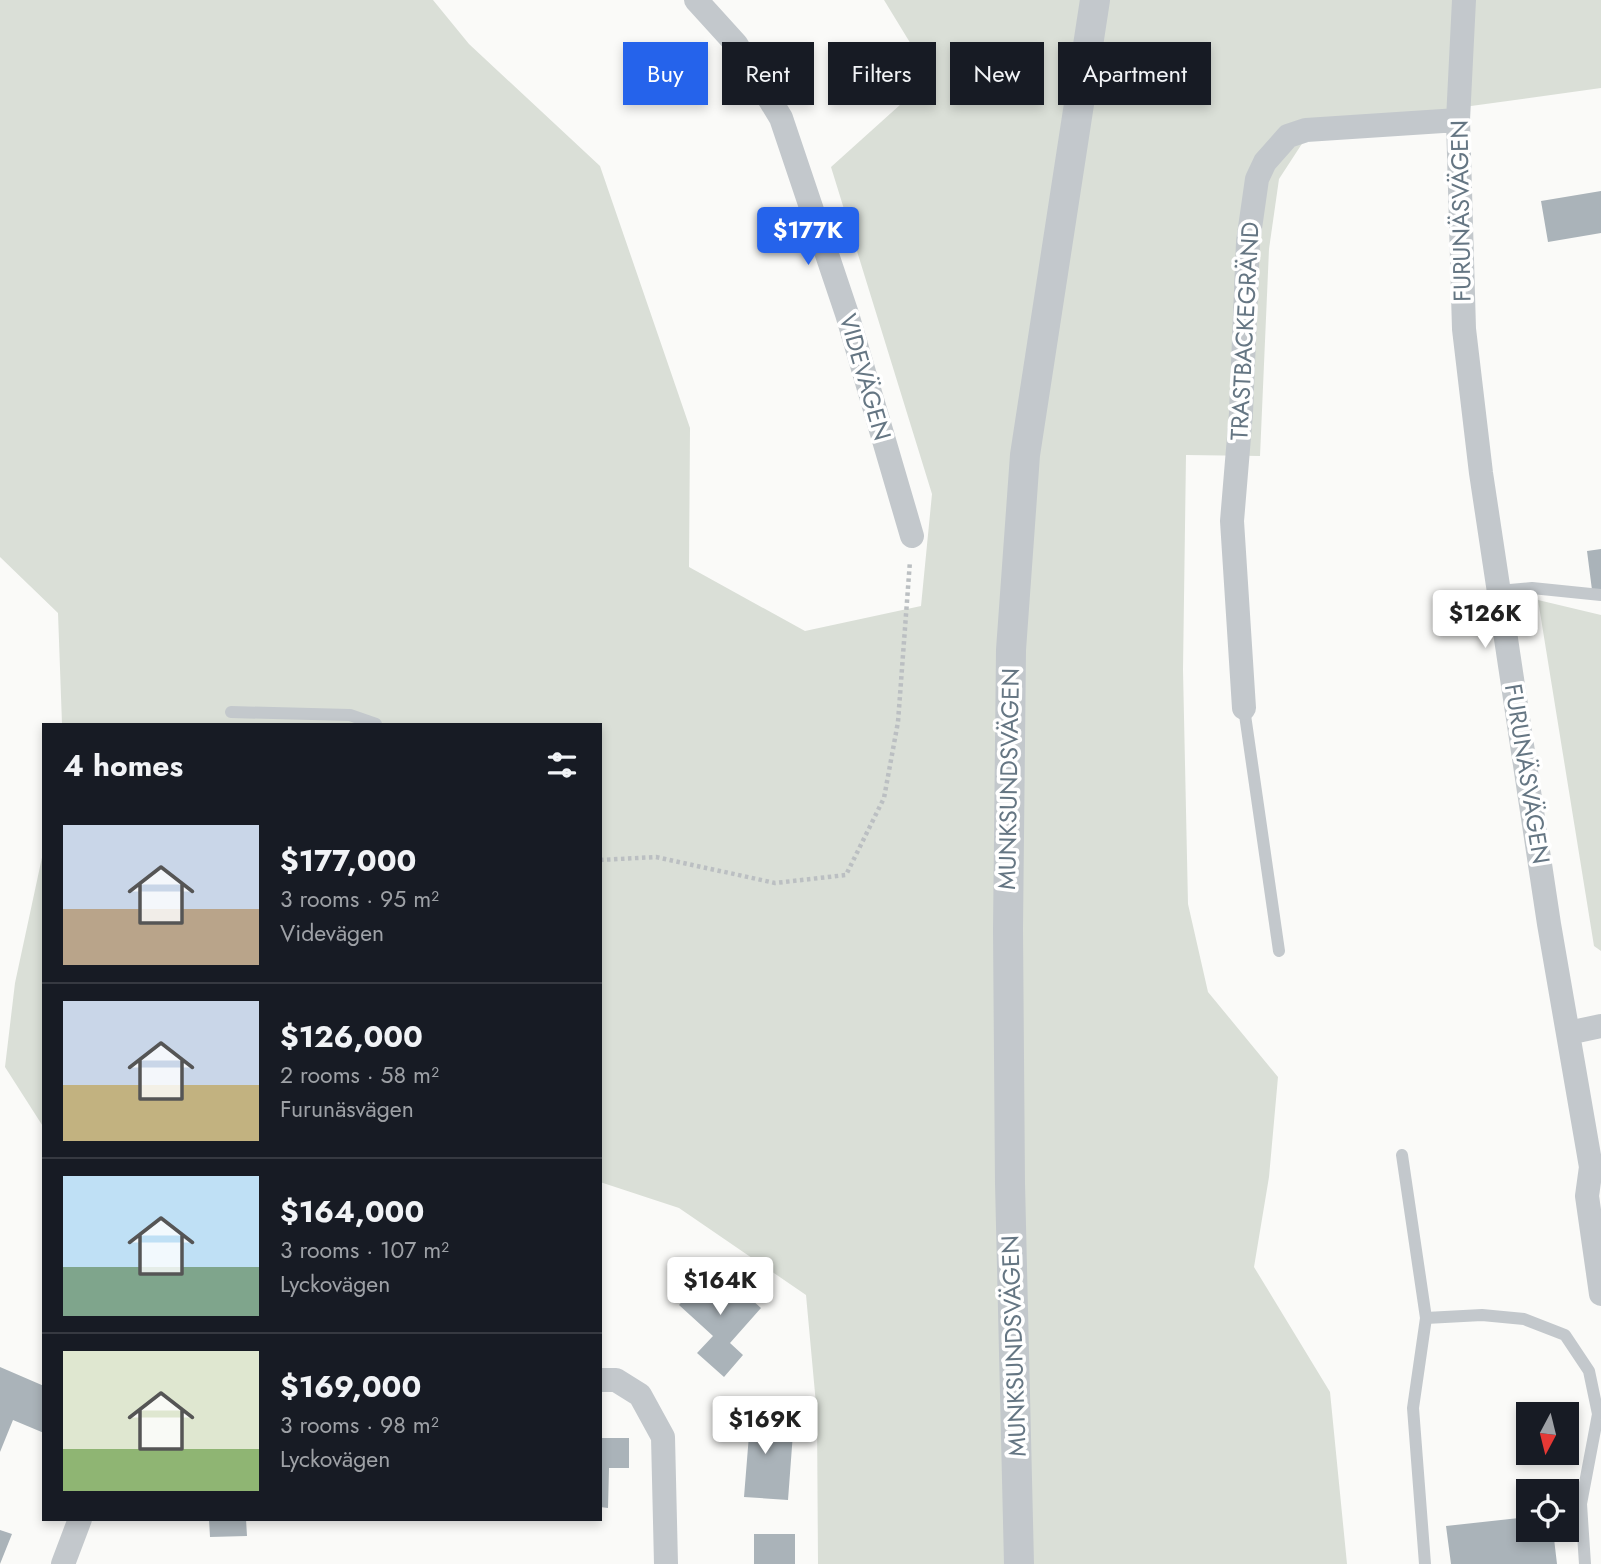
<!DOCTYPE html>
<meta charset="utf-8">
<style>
body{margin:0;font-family:Jost,sans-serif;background:#20242c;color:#f1f3f6;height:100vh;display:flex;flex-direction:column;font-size:26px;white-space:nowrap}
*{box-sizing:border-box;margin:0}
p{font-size:23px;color:#9ea1a6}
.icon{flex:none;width:38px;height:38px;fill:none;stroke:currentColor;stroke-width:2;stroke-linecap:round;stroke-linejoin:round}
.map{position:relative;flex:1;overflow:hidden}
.details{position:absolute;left:42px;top:723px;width:560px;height:798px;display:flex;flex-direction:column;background:#171b24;border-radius:0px;box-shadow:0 4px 10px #0003}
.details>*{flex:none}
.banner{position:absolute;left:623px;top:42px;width:665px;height:63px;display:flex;gap:14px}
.needle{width:46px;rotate:187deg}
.fabs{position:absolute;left:1516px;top:1402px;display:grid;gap:14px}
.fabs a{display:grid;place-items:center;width:63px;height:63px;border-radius:0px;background:#171b24;box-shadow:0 4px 10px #0003;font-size:35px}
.price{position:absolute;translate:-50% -60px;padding:0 16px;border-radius:7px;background:#fff;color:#222;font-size:23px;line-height:46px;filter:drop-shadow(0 2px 4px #0008)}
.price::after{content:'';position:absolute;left:50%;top:42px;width:21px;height:16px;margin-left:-10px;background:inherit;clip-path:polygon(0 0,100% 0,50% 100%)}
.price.on{background:#2563eb;color:#fff}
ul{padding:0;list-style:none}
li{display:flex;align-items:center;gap:21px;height:175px;padding:0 21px}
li+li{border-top:2px solid #363941}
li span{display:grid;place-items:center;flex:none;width:196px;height:140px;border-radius:0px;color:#555}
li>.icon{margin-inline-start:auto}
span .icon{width:84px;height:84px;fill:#fffc;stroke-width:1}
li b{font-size:30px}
h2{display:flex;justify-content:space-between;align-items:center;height:84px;padding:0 21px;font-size:30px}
.chip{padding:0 24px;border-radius:0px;background:#171b24;box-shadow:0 4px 10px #0003;font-size:24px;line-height:63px}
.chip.on{background:#2563eb;color:#fff}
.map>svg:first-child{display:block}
.green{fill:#dadfd7}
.building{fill:#aab3b9}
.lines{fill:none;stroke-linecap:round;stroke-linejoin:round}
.path{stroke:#bbbfc2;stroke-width:4.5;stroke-dasharray:3.5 3.5;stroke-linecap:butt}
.service{stroke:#c3c8cc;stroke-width:12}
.minor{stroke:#c3c8cc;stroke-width:24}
.tertiary{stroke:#c3c8cc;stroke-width:30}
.labels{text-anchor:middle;stroke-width:7;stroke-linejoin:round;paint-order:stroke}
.street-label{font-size:24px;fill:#657683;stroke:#fff}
</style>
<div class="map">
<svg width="1601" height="1564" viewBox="0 0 1601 1564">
<rect width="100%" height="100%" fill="#fafaf8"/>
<!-- green -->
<path class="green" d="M 0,0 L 433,0 L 469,44 L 600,166 L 690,428 L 689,567 L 805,631 L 921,606 L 932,494 L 831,167 L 931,77 L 884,0 L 1601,0 L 1601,88 L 1471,106 L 1307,136 L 1279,179 L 1269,249 L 1260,456 L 1186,455 L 1183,670 L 1188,904 L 1208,992 L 1278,1077 L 1269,1177 L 1254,1267 L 1330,1392 L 1347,1564 L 818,1564 L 817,1415 L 806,1295 L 679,1208 L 600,1182 L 600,724 L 62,724 L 58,613 L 0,557 Z
M 1538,600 L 1601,615 L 1601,951 L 1594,946 Z
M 44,848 L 44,1128 L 5,1067 L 15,983 Z"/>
<!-- building -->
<path class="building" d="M 1601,191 L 1601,233 L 1548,242 L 1541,201 Z
M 1601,549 L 1601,589 L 1592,590 L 1587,551 Z
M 714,1266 L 761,1308 L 730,1343 L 743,1355 L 724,1377 L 697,1353 L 713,1336 L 679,1305 Z
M 0,1367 L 44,1386 L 44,1433 L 13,1420 L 0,1452 Z
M 738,1407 L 769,1409 L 767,1431 L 793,1433 L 788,1500 L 744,1497 L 749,1435 L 736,1433 Z
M 600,1438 L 629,1438 L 629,1468 L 609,1468 L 608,1508 L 600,1507 Z
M 1528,1517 L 1528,1530 L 1553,1530 L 1557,1564 L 1451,1564 L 1446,1526 Z
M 209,1519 L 246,1519 L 247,1536 L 210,1537 Z
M 0,1530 L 12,1534 L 0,1564 Z
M 754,1534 L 795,1534 L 795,1564 L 754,1564 Z"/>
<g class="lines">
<!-- path -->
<path class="path" d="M 600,860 L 656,857 L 775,883 L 846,875 L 884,798 L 898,722 L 910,561"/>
<!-- service -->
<path class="service" d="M 1499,591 L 1532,588 L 1601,595
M 1244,708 L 1279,951
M 231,712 L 350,715 L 376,724
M 1402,1155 L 1426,1318 L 1413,1408 L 1425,1564
M 1426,1318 L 1482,1315 L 1524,1319 L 1565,1335 L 1589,1371 L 1598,1414
M 1585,1564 L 1581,1504 L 1598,1414 L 1601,1413"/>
<!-- minor -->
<path class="minor" d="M 696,0 L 736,44 L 781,118 L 847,314 L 912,536
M 1464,0 L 1458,120 L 1464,329 L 1481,473 L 1549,924 L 1591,1167 L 1587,1196 L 1601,1294
M 1244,708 L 1232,521 L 1241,413 L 1248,242 L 1257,179 L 1265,162 L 1288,136 L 1306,130 L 1458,120
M 1568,1033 L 1601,1026
M 600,1380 L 616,1380 L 640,1395 L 663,1437 L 666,1564
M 63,1564 L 80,1519"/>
<!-- tertiary -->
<path class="tertiary" d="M 1019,1564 L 1010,1183 L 1008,930 L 1011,650 L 1025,455 L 1095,0"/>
</g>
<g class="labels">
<!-- street labels -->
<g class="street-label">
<text transform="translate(1461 211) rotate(-91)" y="8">FURUNÄSVÄGEN</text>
<text transform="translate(1245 331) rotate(-87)" y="8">TRASTBACKEGRÄND</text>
<text transform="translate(865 377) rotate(74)" y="8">VIDEVÄGEN</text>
<text transform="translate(1527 774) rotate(81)" y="8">FURUNÄSVÄGEN</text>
<text transform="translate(1009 779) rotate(-89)" y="8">MUNKSUNDSVÄGEN</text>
<text transform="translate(1014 1346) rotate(-92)" y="8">MUNKSUNDSVÄGEN</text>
</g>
</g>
</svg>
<div class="fabs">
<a><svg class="needle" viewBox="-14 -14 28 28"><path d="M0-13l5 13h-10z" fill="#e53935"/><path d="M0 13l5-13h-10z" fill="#9ea1a6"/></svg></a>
<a><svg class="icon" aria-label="locate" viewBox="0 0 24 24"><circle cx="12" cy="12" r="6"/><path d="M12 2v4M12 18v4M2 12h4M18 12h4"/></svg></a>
</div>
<b class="price on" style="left:808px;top:267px">$177K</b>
<b class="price" style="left:1485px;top:650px">$126K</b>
<b class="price" style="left:720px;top:1317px">$164K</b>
<b class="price" style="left:765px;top:1456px">$169K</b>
<div class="banner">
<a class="chip on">Buy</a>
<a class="chip">Rent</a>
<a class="chip">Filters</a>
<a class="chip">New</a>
<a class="chip">Apartment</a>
</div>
<section class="details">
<h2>4 homes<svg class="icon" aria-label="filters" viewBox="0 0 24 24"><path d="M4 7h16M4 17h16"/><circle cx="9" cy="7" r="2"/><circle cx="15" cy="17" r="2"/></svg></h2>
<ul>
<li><span style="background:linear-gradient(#c9d6e8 60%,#b9a48a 0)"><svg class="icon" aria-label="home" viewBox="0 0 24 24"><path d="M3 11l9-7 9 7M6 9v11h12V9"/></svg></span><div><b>$177,000</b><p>3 rooms · 95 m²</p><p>Videvägen</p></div></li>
<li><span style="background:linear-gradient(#c9d6e8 60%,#c2b280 0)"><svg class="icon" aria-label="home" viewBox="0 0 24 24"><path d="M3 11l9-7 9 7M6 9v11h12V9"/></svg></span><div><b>$126,000</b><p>2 rooms · 58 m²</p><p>Furunäsvägen</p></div></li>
<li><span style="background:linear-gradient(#bfe0f5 65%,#7fa58c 0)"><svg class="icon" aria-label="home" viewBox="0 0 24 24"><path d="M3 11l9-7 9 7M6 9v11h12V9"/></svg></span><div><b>$164,000</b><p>3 rooms · 107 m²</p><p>Lyckovägen</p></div></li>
<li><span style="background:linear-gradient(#dfe7d0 70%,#8fb573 0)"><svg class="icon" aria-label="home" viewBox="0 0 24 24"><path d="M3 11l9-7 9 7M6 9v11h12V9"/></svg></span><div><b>$169,000</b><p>3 rooms · 98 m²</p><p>Lyckovägen</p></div></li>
</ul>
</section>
</div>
